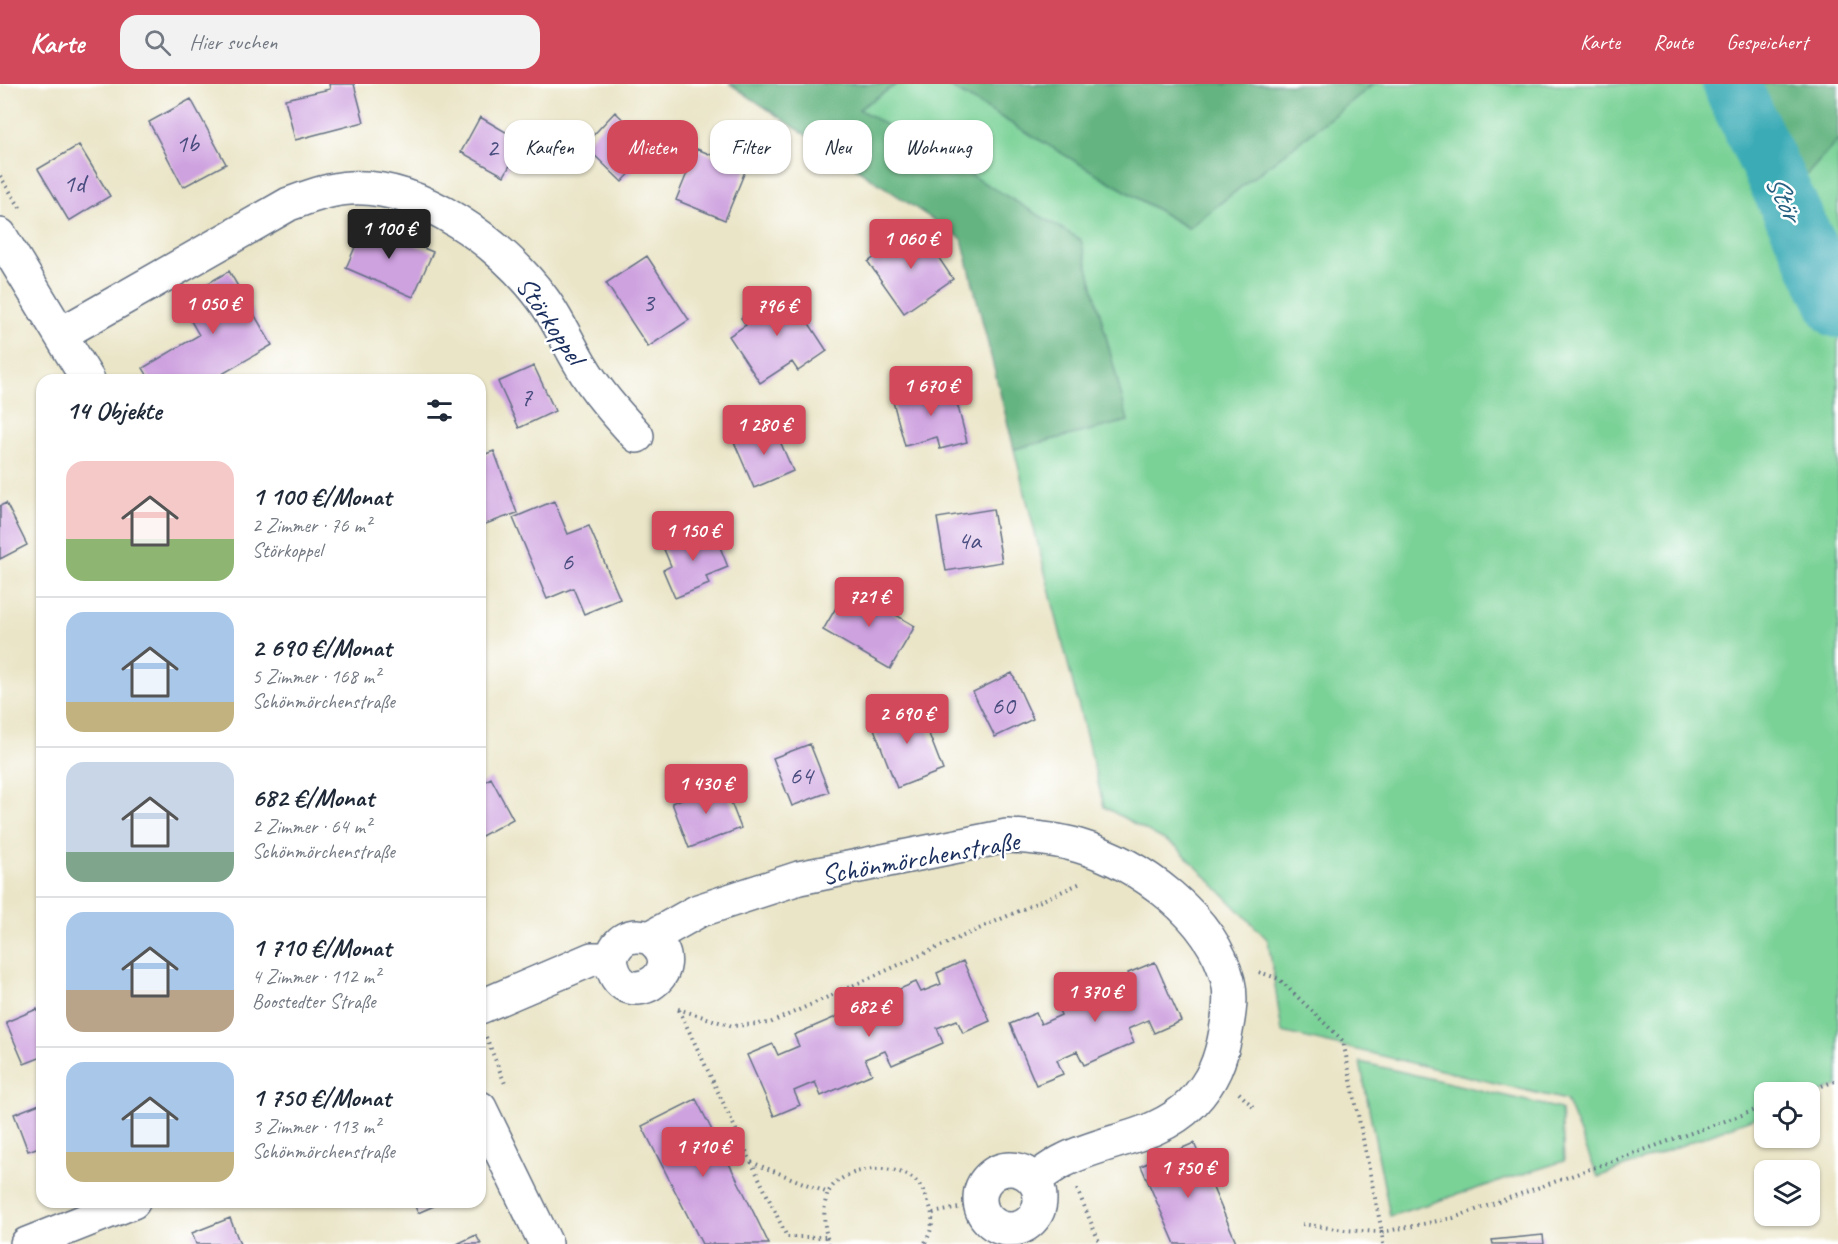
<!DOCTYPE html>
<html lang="de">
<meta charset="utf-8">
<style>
body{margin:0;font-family:Caveat,sans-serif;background:#f2f2f3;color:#1f2937;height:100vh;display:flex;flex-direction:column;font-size:22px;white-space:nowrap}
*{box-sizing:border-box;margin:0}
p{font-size:20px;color:#747a83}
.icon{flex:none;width:33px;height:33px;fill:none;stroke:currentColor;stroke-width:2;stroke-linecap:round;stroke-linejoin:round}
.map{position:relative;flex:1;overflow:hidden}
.panel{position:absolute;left:36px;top:290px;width:450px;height:834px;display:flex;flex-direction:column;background:#fff;border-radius:18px;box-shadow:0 2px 4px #0004}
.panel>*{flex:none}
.top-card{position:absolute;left:504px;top:36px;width:570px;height:54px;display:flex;gap:12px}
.tools{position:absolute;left:1754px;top:998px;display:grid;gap:12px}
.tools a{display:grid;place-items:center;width:66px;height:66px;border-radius:12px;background:#fff;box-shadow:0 2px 4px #0004;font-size:30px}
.price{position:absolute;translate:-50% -51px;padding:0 14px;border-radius:6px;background:#d1495b;color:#fff;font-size:20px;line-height:39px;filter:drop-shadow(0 2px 3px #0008)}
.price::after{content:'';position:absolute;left:50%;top:36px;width:18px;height:14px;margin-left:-9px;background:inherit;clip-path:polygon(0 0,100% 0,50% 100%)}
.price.selected{background:#222;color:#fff}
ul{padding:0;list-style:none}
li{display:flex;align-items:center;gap:18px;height:150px;padding:0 30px}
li+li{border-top:2px solid #e0e1e3}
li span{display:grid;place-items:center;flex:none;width:168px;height:120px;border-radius:18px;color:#555}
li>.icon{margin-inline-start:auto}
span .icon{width:72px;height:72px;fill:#fffc;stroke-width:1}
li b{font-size:26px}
h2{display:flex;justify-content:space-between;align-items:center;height:72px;padding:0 30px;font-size:26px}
.chip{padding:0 21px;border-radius:18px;background:#fff;box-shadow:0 2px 4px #0004;font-size:21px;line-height:54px}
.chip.selected{background:#d1495b;color:#fff}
header{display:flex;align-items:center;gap:36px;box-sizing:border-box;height:84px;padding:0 30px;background:#d1495b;color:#fff}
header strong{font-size:28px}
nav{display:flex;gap:33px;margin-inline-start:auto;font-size:21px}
.search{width:420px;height:54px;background:#f2f2f3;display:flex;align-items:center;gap:15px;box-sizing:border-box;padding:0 21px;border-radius:18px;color:#747a83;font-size:22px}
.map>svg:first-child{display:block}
.green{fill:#7ad297;stroke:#4a807a;stroke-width:1.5}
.forest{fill:#63b480;stroke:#3f726f;stroke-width:1.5}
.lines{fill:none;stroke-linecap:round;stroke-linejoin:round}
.river{stroke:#3aabb6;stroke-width:58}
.building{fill:#cea1df}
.minor-casing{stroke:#636f83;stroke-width:36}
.path{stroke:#636f83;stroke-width:4;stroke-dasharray:1.5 4.5;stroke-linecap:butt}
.minor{stroke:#fff;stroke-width:33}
.labels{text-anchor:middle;stroke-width:5;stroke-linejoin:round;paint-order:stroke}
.number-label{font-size:26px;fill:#484c7e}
.street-label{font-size:28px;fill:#1b2f5e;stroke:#fff}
.water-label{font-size:30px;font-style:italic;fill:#276181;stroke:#fff}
</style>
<header>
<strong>Karte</strong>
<div class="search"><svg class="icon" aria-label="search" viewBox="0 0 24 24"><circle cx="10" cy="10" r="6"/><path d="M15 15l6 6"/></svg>Hier suchen</div>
<nav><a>Karte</a><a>Route</a><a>Gespeichert</a></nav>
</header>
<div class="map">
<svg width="1838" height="1160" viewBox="0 0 1838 1160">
<rect width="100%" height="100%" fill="#fff"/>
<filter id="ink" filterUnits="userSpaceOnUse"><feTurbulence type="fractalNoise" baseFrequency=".0167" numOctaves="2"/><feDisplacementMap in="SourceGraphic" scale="12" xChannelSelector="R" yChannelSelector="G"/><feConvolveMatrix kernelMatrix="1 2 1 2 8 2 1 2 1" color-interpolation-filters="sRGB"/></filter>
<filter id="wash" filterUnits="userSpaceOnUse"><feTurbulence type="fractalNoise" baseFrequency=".008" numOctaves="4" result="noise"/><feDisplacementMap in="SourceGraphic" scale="24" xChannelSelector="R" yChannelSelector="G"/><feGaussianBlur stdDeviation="1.35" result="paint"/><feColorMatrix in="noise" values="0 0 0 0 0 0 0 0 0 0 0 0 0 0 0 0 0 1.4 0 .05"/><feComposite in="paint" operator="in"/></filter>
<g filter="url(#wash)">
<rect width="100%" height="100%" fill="#eae5c7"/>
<!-- green -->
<path class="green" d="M 897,0 L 945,0 L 1188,144 L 1374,0 L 1731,0 L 1786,114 L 1838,56 L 1838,1002 L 1809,1013 L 1809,1008 L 1764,1008 L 1764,1030 L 1598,1093 L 1566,1016 L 1282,948 L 1268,856 L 1177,763 L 1104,723 L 1014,365 L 1128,337 L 858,25 Z
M 1360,978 L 1561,1025 L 1564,1077 L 1390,1132 Z"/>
<!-- forest -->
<path class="forest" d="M 730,0 L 897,0 L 859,25 L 1081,156 L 1128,337 L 1014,365 L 962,155 Z
M 945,0 L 1374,0 L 1188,144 Z
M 1731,0 L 1838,0 L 1838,56 L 1786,114 Z"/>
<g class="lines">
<!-- river -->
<path class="river" d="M 1731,0 L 1838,225"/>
</g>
<g id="blocks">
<!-- building -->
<path class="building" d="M 329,0 L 354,0 L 364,38 L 295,56 L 285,15 L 330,5 Z
M 191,15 L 226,80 L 183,103 L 149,38 Z
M 615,28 L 654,64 L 622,98 L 584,61 Z
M 480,33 L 523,58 L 504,92 L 461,68 Z
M 79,61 L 110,112 L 69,137 L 38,85 Z
M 697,65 L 746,85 L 725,136 L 676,116 Z
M 365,140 L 433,168 L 413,213 L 346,184 Z
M 918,143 L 953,195 L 904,229 L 868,178 Z
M 647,172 L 689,236 L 648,263 L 606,199 Z
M 229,187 L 272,261 L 212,296 L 150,296 L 143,284 L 199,251 L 179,216 Z
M 786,204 L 827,267 L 798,287 L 792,278 L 760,299 L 729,252 L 746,241 L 741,234 Z
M 534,282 L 555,327 L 519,344 L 498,298 Z
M 952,299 L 967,358 L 940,365 L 937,353 L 905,362 L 892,314 Z
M 773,341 L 793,387 L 754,404 L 734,358 Z
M 494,367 L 517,429 L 480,442 L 480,372 Z
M 554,417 L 568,450 L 589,442 L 620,515 L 584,530 L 573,504 L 547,515 L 513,434 Z
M 6,419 L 27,461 L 0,475 L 0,422 Z
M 993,425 L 1002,478 L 946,487 L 937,434 Z
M 712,443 L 728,483 L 706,492 L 709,500 L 675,514 L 663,486 L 671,482 L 663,463 Z
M 848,503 L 915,542 L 890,585 L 823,546 Z
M 1012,589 L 1033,635 L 995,653 L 973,608 Z
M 917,619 L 943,686 L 897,704 L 871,637 Z
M 810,660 L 829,708 L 792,722 L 773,674 Z
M 491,694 L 513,735 L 480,753 L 480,700 Z
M 723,698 L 741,744 L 689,764 L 672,719 Z
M 963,877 L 990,937 L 963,949 L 957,936 L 937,944 L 943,959 L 892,981 L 885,967 L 865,975 L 872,990 L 821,1012 L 815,998 L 794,1007 L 800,1021 L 774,1032 L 747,971 L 773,960 L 778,971 L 799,962 L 794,951 L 845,929 L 849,940 L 860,935 L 869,931 L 865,920 L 916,898 L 921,908 L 941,900 L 937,889 Z
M 1155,878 L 1181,937 L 1154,949 L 1148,936 L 1128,945 L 1134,959 L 1084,981 L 1077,967 L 1057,976 L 1063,990 L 1036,1001 L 1010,940 L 1036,929 L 1041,940 L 1061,931 L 1057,921 L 1108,899 L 1112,909 L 1133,900 L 1128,889 Z
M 37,925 L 42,937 L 42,973 L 24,980 L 6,938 Z
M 696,1015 L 743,1107 L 769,1160 L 702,1160 L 642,1042 Z
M 42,1019 L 42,1062 L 28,1067 L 14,1030 Z
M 1194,1059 L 1204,1083 L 1237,1160 L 1175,1160 L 1162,1130 L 1141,1082 Z
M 413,1118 L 443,1118 L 418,1129 Z
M 230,1134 L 240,1160 L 196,1160 L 192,1149 Z
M 476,1151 L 481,1160 L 457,1160 Z
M 1543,1151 L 1544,1160 L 1493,1160 L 1492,1156 Z"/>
</g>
</g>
<g filter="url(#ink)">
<use href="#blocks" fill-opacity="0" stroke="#636f83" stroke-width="1.5"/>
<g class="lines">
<!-- minor casing -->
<g class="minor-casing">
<path id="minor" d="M 0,151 L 88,296
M 61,250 L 289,120 C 309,113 329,105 350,104 C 421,100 502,160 542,214 C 558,235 567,258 581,281 C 596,307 617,330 637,352
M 611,875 C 619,936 696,887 650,854
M 480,923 L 592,875 L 611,875 C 617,855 630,848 650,854 L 698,827 L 799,794 L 1007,752 C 1031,753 1055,755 1079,762 C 1140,780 1212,832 1228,897 C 1232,913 1229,931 1226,947 C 1221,976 1213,997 1192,1019 C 1158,1054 1106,1055 1065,1076 C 1054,1081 1044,1089 1034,1096
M 480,1024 L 546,1160
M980 1115a30 30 0 1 1 60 0a30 30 0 1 1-60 0Z
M 27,1160 L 133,1118"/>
</g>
<!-- path -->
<path class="path" d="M 0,92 L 21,125
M 1259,888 L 1279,895 L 1343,957 L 1382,1148 L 1344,1146 L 1302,1140
M 678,925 L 732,942 L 770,939 L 1083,798
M 679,926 L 787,1153 L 827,1153
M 486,953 L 506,1002
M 1805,1008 L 1838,996
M 1239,1009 L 1253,1023
M 751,1078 L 828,1109
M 1077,1105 L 1100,1160
M 933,1129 L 979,1120
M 829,1160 C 824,1146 822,1123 828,1109 C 841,1083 889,1078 912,1094 C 921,1100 925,1110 929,1120 C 935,1134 932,1148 924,1160
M 1383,1160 L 1382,1148 L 1453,1134 L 1764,1023"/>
<!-- minor -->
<use href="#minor" class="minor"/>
</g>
</g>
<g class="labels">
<!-- number labels -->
<g class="number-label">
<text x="187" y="68">1b</text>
<text x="492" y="72">2</text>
<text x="74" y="108">1d</text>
<text x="648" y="227">3</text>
<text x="526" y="322">7</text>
<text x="969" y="465">4a</text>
<text x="567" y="486">6</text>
<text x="1003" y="630">60</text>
<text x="801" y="700">64</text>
</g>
<!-- street labels -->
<g class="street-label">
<text transform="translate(551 236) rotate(56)" y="10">Störkoppel</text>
<text transform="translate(920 773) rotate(-10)" y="10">Schönmörchenstraße</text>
</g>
<!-- water labels -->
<g class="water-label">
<text transform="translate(1784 113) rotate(65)" y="10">Stör</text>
</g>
</g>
</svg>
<div class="tools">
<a><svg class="icon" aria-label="locate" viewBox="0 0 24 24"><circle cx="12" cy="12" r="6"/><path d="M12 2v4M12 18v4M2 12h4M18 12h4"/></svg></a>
<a><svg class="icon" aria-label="layers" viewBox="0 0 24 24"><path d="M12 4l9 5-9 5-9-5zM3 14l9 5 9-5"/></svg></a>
</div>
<b class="price selected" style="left:389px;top:176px">1 100 €</b>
<b class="price" style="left:911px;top:186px">1 060 €</b>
<b class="price" style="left:213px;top:251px">1 050 €</b>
<b class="price" style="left:777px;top:253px">796 €</b>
<b class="price" style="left:931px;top:333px">1 670 €</b>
<b class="price" style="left:764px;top:372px">1 280 €</b>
<b class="price" style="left:693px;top:478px">1 150 €</b>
<b class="price" style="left:869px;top:544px">721 €</b>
<b class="price" style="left:907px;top:661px">2 690 €</b>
<b class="price" style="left:706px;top:731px">1 430 €</b>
<b class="price" style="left:1095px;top:939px">1 370 €</b>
<b class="price" style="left:869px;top:954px">682 €</b>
<b class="price" style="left:703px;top:1094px">1 710 €</b>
<b class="price" style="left:1188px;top:1115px">1 750 €</b>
<div class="top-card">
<a class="chip">Kaufen</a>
<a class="chip selected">Mieten</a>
<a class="chip">Filter</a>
<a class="chip">Neu</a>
<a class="chip">Wohnung</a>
</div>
<section class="panel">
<h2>14 Objekte<svg class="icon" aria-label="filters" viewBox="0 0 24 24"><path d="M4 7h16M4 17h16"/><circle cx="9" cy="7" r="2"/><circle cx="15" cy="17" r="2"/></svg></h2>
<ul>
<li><span style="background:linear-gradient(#f6c9c9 65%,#8fb573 0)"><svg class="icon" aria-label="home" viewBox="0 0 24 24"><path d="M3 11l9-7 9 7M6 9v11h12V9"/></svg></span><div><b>1 100 €/Monat</b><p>2 Zimmer · 76 m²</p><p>Störkoppel</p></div></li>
<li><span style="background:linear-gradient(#a9c7e8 75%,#c2b280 0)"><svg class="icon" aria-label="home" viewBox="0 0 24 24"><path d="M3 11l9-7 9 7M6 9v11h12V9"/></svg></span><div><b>2 690 €/Monat</b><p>5 Zimmer · 168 m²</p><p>Schönmörchenstraße</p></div></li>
<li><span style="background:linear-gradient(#c9d6e8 75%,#7fa58c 0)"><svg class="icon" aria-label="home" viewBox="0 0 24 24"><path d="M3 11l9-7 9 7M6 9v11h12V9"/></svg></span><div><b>682 €/Monat</b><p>2 Zimmer · 64 m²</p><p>Schönmörchenstraße</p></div></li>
<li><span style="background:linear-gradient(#a9c7e8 65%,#b9a48a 0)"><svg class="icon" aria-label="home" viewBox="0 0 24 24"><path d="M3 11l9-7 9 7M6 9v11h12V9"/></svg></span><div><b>1 710 €/Monat</b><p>4 Zimmer · 112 m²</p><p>Boostedter Straße</p></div></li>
<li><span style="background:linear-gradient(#a9c7e8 75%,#c2b280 0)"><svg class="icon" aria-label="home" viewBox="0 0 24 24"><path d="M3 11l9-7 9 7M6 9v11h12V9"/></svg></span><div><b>1 750 €/Monat</b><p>3 Zimmer · 113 m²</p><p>Schönmörchenstraße</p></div></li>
</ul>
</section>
</div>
